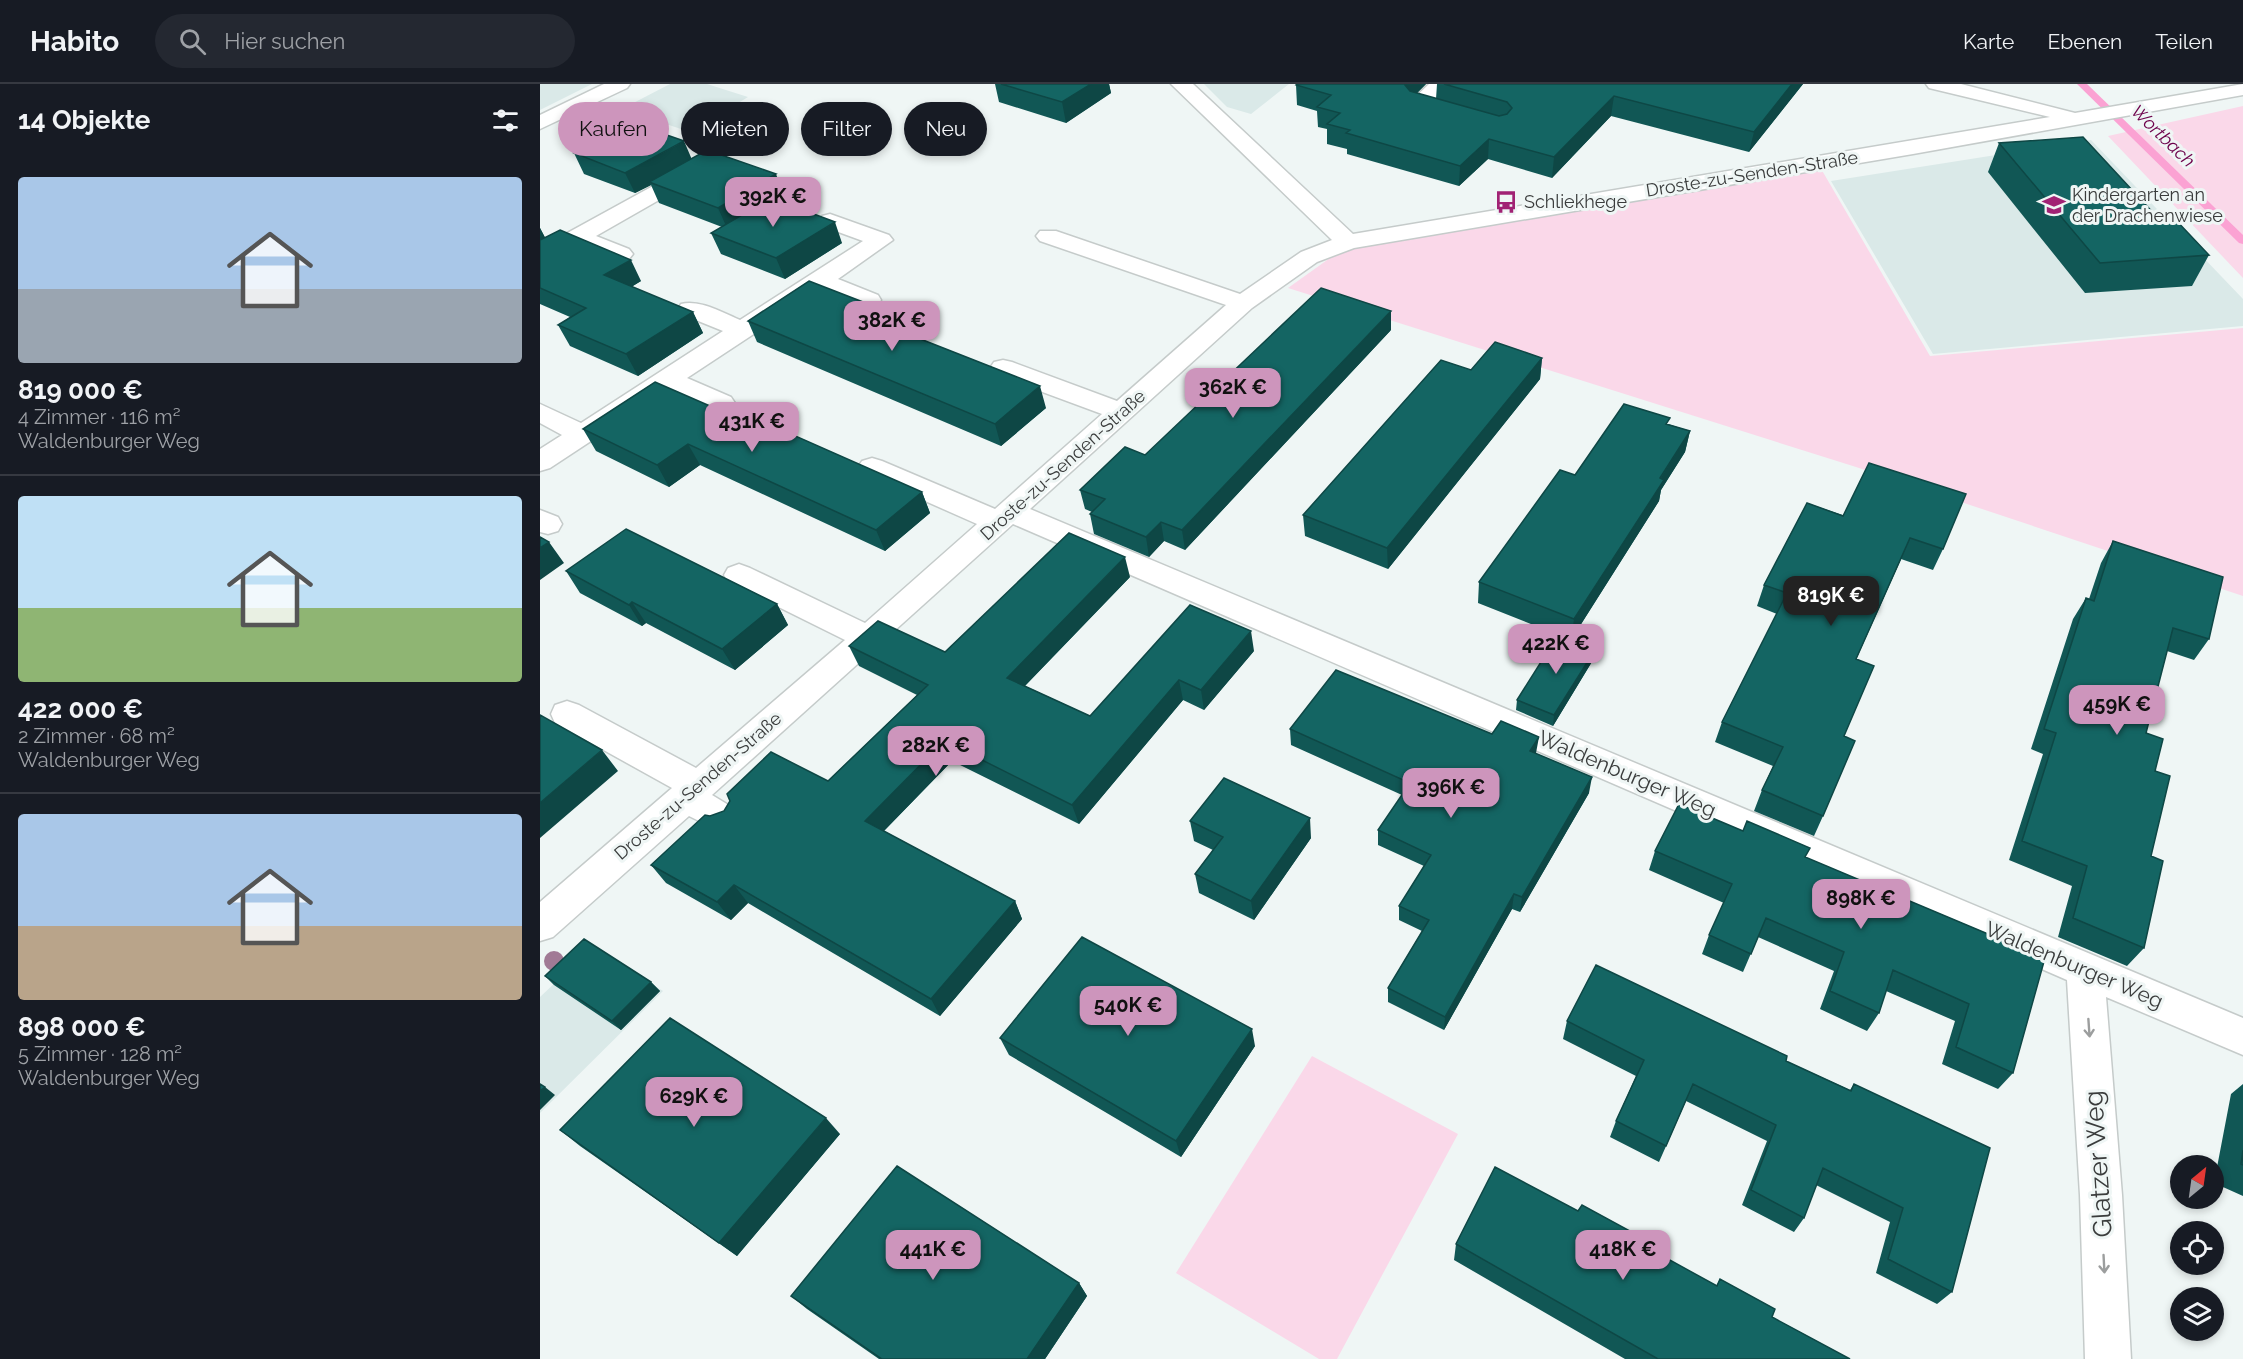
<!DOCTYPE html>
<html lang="de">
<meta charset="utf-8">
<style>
body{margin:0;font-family:Raleway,sans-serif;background:#242831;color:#f1f3f6;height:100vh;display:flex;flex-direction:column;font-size:22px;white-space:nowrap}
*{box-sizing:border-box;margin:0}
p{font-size:20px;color:#9ea1a6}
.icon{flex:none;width:33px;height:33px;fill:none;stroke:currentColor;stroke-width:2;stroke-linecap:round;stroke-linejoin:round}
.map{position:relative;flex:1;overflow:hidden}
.sheet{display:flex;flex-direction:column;background:#171b24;width:540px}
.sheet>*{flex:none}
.banner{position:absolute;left:18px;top:18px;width:570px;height:54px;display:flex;gap:12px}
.needle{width:39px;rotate:29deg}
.fabs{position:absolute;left:1630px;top:1071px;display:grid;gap:12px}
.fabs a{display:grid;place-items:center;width:54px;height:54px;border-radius:50%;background:#171b24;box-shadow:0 3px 9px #0003;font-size:30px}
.price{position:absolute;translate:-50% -51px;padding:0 14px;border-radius:12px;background:#cd95bc;color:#111;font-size:20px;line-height:39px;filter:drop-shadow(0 2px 3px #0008)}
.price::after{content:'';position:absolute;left:50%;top:36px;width:18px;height:14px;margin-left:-9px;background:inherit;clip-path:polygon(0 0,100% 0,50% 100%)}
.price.current{background:#222;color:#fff}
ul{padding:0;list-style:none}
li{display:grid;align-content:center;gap:12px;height:318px;padding:0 18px}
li+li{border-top:2px solid #363941}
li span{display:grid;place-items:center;height:186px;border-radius:6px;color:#555}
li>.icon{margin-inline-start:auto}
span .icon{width:108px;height:108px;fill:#fffc;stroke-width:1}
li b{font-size:26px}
h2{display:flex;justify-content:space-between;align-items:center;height:72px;padding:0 18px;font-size:26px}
.tag{padding:0 21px;border-radius:27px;background:#171b24;box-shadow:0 3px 9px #0003;font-size:21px;line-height:54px}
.tag.current{background:#cd95bc;color:#111}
header{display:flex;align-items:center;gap:36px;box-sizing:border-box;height:84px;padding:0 30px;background:#171b24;border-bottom:2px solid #363941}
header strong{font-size:28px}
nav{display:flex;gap:33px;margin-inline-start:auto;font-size:21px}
.search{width:420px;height:54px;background:#242831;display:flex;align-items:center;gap:15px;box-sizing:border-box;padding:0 21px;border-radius:33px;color:#9ea1a6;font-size:22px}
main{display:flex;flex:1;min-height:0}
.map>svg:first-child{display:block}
.built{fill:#dae9e8}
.green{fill:#fad8e9}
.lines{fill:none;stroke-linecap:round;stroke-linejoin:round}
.stream{fill:#fba2d3;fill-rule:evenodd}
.minor-casing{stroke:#c5cbca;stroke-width:3}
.minor{fill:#fff;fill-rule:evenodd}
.tree{fill:#a17a95}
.wall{fill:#115755}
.shaded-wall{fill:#0e4745}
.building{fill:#146563;stroke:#0e4745;stroke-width:1.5}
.oneway{stroke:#9c9e9e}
.labels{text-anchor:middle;stroke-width:6;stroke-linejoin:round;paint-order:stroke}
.far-water-label{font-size:18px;font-style:italic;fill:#6d004b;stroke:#eff6f5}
.far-street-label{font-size:18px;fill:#3a3c3c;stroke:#eff6f5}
.far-poi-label{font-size:18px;fill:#3a3c3c;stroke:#eff6f5;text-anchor:start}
.street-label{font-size:21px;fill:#3a3c3c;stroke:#eff6f5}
.near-street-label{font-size:26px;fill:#3a3c3c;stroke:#eff6f5}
</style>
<header>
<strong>Habito</strong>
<div class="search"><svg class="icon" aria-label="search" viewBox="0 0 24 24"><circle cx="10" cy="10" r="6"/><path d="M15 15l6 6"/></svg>Hier suchen</div>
<nav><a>Karte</a><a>Ebenen</a><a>Teilen</a></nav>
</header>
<main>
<section class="sheet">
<h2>14 Objekte<svg class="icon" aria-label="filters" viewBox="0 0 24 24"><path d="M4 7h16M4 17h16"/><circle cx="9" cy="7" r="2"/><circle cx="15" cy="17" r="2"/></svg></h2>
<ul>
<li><span style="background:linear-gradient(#a9c7e8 60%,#9aa5b1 0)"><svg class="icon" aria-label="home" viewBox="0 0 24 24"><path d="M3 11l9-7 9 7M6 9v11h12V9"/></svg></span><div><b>819 000 €</b><p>4 Zimmer · 116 m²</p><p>Waldenburger Weg</p></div></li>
<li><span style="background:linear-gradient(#bfe0f5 60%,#8fb573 0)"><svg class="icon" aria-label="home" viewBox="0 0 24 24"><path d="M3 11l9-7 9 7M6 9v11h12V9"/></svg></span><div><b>422 000 €</b><p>2 Zimmer · 68 m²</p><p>Waldenburger Weg</p></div></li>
<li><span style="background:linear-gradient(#a9c7e8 60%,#b9a48a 0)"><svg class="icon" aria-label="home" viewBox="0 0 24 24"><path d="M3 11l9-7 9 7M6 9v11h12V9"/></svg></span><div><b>898 000 €</b><p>5 Zimmer · 128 m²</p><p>Waldenburger Weg</p></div></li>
</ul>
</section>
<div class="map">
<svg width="1703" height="1275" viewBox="0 0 1703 1275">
<rect width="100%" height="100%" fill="#eff6f5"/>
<!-- built -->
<path class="built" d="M 0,0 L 52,0 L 0,26 Z
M 130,0 L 167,0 L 208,13 L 195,21 L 213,27 L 165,53 L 99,31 L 91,35 L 74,29 Z
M 664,0 L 749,0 L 711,30 L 687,23 Z
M 1551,56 L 1703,215 L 1703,242 L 1393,270 L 1291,97 Z
M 53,863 L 123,907 L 0,1029 L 0,913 Z"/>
<!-- green -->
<path class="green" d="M 1703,22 L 1703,194 L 1568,52 Z
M 1280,83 L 1390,272 L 1703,244 L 1703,512 L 1316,383 L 748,204 L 804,164 Z
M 772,972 L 918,1050 L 797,1275 L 779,1275 L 636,1189 Z"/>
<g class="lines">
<!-- stream -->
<path class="stream" d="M 1537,0 L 1547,0 L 1703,151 L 1703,160 L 1699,159 Z"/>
<!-- minor casing -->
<g class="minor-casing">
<path id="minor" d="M 64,0 L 90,0 L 87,4 L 0,45 L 0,31 Z
M 631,0 L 653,0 L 813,150 L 1510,33 L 1389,4 L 1386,0 L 1421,0 L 1535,29 L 1703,0 L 1703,11 L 1373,70 L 814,164 L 777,178 L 712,224 L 490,425 L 1703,934 L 1703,971 L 1566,913 L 1582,1111 L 1591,1275 L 1545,1275 L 1540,1111 L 1527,896 L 473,440 L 172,711 L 195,725 L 201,735 L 195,745 L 183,749 L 149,732 L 13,853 L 0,857 L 0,818 L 132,704 L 15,639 L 11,630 L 15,621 L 27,617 L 39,621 L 156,684 L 305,556 L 188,498 L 184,491 L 188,484 L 199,480 L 210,484 L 325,539 L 437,440 L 322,389 L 318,383 L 322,377 L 332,374 L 342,377 L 455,425 L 562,330 L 454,290 L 450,284 L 454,278 L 463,276 L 472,278 L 577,317 L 686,221 L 500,157 L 496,152 L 500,147 L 516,147 L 700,210 L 761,168 L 792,156 Z
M 889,0 L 911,0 L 892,19 L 915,26 L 918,30 L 915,34 L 908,36 L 870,25 L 867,21 Z
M 153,80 L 161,82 L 164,87 L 161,92 L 56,152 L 89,165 L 93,170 L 89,175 L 73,175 L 39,161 L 0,181 L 0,164 Z
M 290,130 L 349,151 L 353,156 L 298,195 L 338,211 L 341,216 L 338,221 C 319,226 299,212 282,205 L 147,294 L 191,313 L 195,319 L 191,325 C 171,330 148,314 130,305 L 10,384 L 0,387 L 0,365 L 22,351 L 0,339 L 0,320 L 41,339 L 183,247 L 141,230 L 138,225 L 141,220 C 160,215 183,229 200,236 L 323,157 L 282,142 L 279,137 L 282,132 Z
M 0,426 L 18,433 L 22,440 L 18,447 L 8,450 L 0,448 Z"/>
</g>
<!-- minor -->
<use href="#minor" class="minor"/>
</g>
<!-- trees -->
<circle class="tree" cx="14" cy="877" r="10"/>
<!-- wall -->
<path class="wall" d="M 455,0 L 569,0 L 571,9 L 526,39 L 459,18 Z
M 757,0 L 886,0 L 877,9 L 896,15 L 897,0 L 1263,0 L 1209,68 L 1071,32 L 1012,94 L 948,75 L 919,102 L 807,70 L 807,65 L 787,60 L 787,45 L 778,43 L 777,27 L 757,21 L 756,1 Z
M 1459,59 L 1618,134 L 1669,171 L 1652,202 L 1545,209 L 1448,88 Z
M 34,69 L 151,74 L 244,111 L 236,116 L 302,159 L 245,195 L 181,170 L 171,149 L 182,143 L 119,119 L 111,101 L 95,109 L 44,90 Z
M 0,144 L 5,154 L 101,197 L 91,203 L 153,228 L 163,249 L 98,292 L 30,262 L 18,241 L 30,233 L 0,220 Z
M 208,237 L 506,324 L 461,362 L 217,258 Z
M 851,246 L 645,466 L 624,457 L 609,473 L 554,450 L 550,430 L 552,428 L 545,425 L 540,406 L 605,371 Z
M 1002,274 L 1000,295 L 848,485 L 765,452 L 763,431 L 931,286 Z
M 1128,340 L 1150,347 L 1145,368 L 1121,406 L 1119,417 L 1031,556 L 938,519 L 939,498 L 1035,391 Z
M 43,345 L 227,347 L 382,408 L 390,429 L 345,467 L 160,381 L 129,403 L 56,367 Z
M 1267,419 L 1403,465 L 1393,486 L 1361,475 L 1316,575 L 1304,652 L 1283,732 L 1274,752 L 1214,727 L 1222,706 L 1233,682 L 1175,658 L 1182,638 L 1237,530 L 1217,522 L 1224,501 Z
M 1573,457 L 1669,555 L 1654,576 L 1627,567 L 1606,649 L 1615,687 L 1611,772 L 1604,864 L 1587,882 L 1518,853 L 1532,802 L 1469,776 L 1503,670 L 1491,665 L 1533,535 L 1546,514 L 1549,515 L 1561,479 Z
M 26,487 L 237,520 L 248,541 L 195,586 L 106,539 L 102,542 L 40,509 Z
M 590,493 L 485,602 L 550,632 L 714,567 L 664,626 L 643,616 L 539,740 L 412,677 L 344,747 L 475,817 L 482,835 L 400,932 L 208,819 L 191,836 L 126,799 L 111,781 L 170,732 L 288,697 L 377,611 L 319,582 L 309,562 L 405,568 Z
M 1053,576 L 1013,642 L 976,626 L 977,616 Z
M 750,645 L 996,670 L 1049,709 L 980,828 L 972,825 L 904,946 L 848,918 L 848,904 L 882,847 L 859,836 L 859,822 L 884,782 L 838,761 L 838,746 L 862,711 L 751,661 Z
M 650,737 L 771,754 L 714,836 L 659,809 L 655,790 L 673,766 L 654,757 Z
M 1115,767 L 1265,773 L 1505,874 L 1473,989 L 1458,1005 L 1402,980 L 1415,937 L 1346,907 L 1339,929 L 1327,947 L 1280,925 L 1294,887 L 1218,853 L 1203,888 L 1162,870 L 1169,851 L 1184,819 L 1109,786 Z
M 5,892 L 111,898 L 120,907 L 81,946 L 14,901 Z
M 1027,937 L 1246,977 L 1310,1006 L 1314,1000 L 1412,1208 L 1397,1220 L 1336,1189 L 1350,1138 L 1276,1101 L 1264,1134 L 1254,1148 L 1202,1121 L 1227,1057 L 1146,1017 L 1119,1078 L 1070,1053 L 1076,1037 L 1096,992 L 1023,955 Z
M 460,954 L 715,962 L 641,1073 L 469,971 Z
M 1703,1000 L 1703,1112 L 1674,1099 L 1691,1010 Z
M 20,1046 L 300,1050 L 197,1172 L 40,1062 Z
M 1088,1153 L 1176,1202 L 1180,1195 L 1232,1233 L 1310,1275 L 1085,1275 L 914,1176 L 916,1160 Z
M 539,1199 L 547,1212 L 505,1275 L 339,1275 L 267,1225 L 251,1212 Z"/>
<!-- shaded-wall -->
<path class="shaded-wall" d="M 551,0 L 569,0 L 571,9 L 526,39 L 522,18 Z
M 866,0 L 886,0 L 865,21 L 865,1 Z
M 1252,0 L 1263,0 L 1209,68 L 1214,48 Z
M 1074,12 L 1071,32 L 1012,94 L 1014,73 Z
M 949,55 L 948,75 L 919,102 L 920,82 Z
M 144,57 L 153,78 L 109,98 L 111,101 L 95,109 L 85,89 Z
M 236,90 L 244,111 L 187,144 L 178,124 Z
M 295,138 L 302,159 L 245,195 L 236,174 Z
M 0,144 L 7,157 L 0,162 Z
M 91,176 L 101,197 L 75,213 L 64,191 Z
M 341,225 L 348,246 L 327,234 Z
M 851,227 L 851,246 L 645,466 L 642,446 Z
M 153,228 L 163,249 L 98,292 L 86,270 Z
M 1002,274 L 1000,295 L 848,485 L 847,464 Z
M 500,302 L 506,324 L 461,362 L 455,340 Z
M 1150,347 L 1145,368 L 1121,406 L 1119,417 L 1031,556 L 1034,535 Z
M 148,360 L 160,381 L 129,403 L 117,381 Z
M 382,408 L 390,429 L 345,467 L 336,446 Z
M 621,438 L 624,457 L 609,473 L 606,453 Z
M 1370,454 L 1361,475 L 1307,596 L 1316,575 Z
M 9,458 L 24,479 L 0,496 L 0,464 Z
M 585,473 L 590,493 L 474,613 L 467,594 Z
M 92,518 L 106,539 L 102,542 L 89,521 Z
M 237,520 L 248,541 L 195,586 L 182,565 Z
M 711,547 L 714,567 L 664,626 L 661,606 Z
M 1055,566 L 1053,576 L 1013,642 L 1014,631 Z
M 639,596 L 643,616 L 539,740 L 532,721 Z
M 999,653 L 996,669 L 988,683 L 990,667 Z
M 404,657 L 412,677 L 335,756 L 325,737 Z
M 62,666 L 78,687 L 0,754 L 0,719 Z
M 1052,693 L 1049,709 L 980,828 L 982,813 Z
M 770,734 L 771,754 L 714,836 L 711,817 Z
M 194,801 L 208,819 L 191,836 L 177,818 Z
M 974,810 L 972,825 L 904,946 L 905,933 Z
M 475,817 L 482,835 L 400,932 L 391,915 Z
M 111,898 L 120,907 L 81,946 L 72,937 Z
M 712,945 L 715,962 L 641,1073 L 636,1057 Z
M 5,1003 L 15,1011 L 0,1026 L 0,1007 Z
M 286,1034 L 300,1050 L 197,1172 L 179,1159 Z
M 539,1199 L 547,1212 L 505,1275 L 487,1275 Z"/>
<!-- building -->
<path class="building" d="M 461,0 L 551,0 L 522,18 Z
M 757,0 L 866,0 L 865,1 L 870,7 L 959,32 L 967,30 L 972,24 L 967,18 L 904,0 L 1252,0 L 1214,48 L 1074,12 L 1014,73 L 949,55 L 920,82 L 806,49 L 810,46 L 787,40 L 800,29 L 777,23 L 791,11 L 756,1 Z
M 92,39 L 144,57 L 85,89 L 34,69 Z
M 1543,53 L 1618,134 L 1633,133 L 1669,171 L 1560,179 L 1459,59 Z
M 167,66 L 236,90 L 178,124 L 109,98 Z
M 231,114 L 295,138 L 236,174 L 171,149 Z
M 20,146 L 91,176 L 64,191 L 153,228 L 86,270 L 18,241 L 46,224 L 0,204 L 0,156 Z
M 269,197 L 341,225 L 327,234 L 500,302 L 455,340 L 208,237 Z
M 781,204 L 851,227 L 642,446 L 621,438 L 606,453 L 550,430 L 565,415 L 540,406 L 585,363 L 605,371 Z
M 955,258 L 1002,274 L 847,464 L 763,431 L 901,276 L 931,286 Z
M 115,298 L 227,347 L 233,342 L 382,408 L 336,446 L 148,360 L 117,381 L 43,345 Z
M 1084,320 L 1130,334 L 1126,340 L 1150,347 L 1120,394 L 1124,396 L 1034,535 L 939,498 L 1020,386 L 1035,391 Z
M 1329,379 L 1426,410 L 1403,465 L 1370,454 L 1316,575 L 1334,582 L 1304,652 L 1315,657 L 1283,732 L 1222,706 L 1243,663 L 1182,638 L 1247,509 L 1224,501 L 1267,419 L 1303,432 Z
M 86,445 L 237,520 L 182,565 L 92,518 L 89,521 L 26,487 Z
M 529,449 L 585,473 L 467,594 L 550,632 L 650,521 L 711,547 L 661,606 L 639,596 L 532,721 L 404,657 L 325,737 L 475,817 L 391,915 L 194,801 L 177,818 L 111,781 L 165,731 L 170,732 L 184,727 L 190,717 L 187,710 L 231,668 L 288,697 L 388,601 L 309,562 L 338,537 L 405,568 Z
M 0,453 L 9,458 L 0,464 Z
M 1573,457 L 1683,493 L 1669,555 L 1633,544 L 1606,649 L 1623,655 L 1615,687 L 1630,692 L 1611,772 L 1623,777 L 1604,864 L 1533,834 L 1547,782 L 1482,757 L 1516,649 L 1504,645 L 1546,514 L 1554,517 Z
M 1018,551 L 1055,566 L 1014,631 L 977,616 Z
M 796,586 L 952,650 L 961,637 L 999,653 L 990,667 L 1052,693 L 982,813 L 974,810 L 905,933 L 848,904 L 889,836 L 859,822 L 891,771 L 838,746 L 870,699 L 750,645 Z
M 0,631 L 62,666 L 0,719 Z
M 684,694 L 770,734 L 711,817 L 655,790 L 683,753 L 650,737 Z
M 1139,720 L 1203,747 L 1207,737 L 1270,764 L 1265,773 L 1505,874 L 1473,989 L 1416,963 L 1429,920 L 1353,886 L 1339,929 L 1290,907 L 1304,868 L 1226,834 L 1211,870 L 1169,851 L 1192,800 L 1115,767 Z
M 542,853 L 712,945 L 636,1057 L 460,954 Z
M 44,855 L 111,898 L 72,937 L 5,892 Z
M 1056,881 L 1247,972 L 1246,977 L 1311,1007 L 1314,1000 L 1450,1064 L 1412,1208 L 1348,1175 L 1363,1124 L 1283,1084 L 1264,1134 L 1211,1106 L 1236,1041 L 1153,1000 L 1126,1062 L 1076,1037 L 1104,976 L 1027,937 Z
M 130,934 L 286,1034 L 179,1159 L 20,1046 Z
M 0,1000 L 5,1003 L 0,1007 Z
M 1703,1066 L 1703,1081 L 1701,1080 Z
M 357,1082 L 539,1199 L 487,1275 L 342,1275 L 251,1212 Z
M 955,1083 L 1038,1127 L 1042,1121 L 1090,1147 L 1088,1153 L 1177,1202 L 1180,1195 L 1235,1225 L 1232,1233 L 1310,1275 L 1118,1275 L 916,1160 Z"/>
<!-- one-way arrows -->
<defs><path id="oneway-shaft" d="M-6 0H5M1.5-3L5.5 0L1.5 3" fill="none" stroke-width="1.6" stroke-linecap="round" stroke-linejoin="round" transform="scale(1.5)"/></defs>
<g class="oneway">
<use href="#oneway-shaft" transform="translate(1549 944) rotate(86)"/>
<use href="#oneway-shaft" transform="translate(1564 1180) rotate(87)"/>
</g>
<!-- icons -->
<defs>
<g id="bus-bare" transform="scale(1.8)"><path d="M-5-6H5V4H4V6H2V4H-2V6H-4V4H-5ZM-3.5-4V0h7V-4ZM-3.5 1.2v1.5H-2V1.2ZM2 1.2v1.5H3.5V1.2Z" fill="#a12274" stroke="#eff6f5" stroke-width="2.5" paint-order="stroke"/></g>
<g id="school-bare" transform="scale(1.8)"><path d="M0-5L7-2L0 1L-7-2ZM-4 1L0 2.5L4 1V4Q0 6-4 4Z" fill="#a12274" stroke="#eff6f5" stroke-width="2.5" paint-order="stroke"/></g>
</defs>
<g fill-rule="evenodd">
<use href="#bus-bare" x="966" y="118"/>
<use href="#school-bare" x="1514" y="121"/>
</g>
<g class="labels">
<!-- far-water labels -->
<g class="far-water-label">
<text transform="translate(1623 52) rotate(44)" y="6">Wortbach</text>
</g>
<!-- far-street labels -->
<g class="far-street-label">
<text transform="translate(1212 90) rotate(-9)" y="6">Droste-zu-Senden-Straße</text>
<text transform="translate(523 381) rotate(-42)" y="6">Droste-zu-Senden-Straße</text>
<text transform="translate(158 702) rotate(-41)" y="6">Droste-zu-Senden-Straße</text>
</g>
<!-- far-poi labels -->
<g class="far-poi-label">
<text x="1532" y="117">Kindergarten an<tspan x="1532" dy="21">der Drachenwiese</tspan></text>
<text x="984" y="124">Schliekhege</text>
</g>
<!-- street labels -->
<g class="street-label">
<text transform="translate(1087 690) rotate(23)" y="7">Waldenburger Weg</text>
<text transform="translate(1534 881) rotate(23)" y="7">Waldenburger Weg</text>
</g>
<!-- near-street labels -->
<g class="near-street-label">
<text transform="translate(1558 1080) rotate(-94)" y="9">Glatzer Weg</text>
</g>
</g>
</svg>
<div class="fabs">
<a><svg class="needle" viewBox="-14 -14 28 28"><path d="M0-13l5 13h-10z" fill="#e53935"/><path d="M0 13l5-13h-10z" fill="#9ea1a6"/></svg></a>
<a><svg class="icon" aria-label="locate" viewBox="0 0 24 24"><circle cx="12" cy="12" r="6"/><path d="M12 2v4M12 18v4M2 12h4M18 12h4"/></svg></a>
<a><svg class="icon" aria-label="layers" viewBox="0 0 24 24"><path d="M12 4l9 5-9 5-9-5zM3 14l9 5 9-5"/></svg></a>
</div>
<b class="price" style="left:233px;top:144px">392K €</b>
<b class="price" style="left:352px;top:268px">382K €</b>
<b class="price" style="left:693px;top:335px">362K €</b>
<b class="price" style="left:212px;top:369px">431K €</b>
<b class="price current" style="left:1291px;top:543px">819K €</b>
<b class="price" style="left:1016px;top:591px">422K €</b>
<b class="price" style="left:1577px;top:652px">459K €</b>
<b class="price" style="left:396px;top:693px">282K €</b>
<b class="price" style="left:911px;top:735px">396K €</b>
<b class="price" style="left:1321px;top:846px">898K €</b>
<b class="price" style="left:588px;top:953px">540K €</b>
<b class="price" style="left:154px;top:1044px">629K €</b>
<b class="price" style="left:393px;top:1197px">441K €</b>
<b class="price" style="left:1083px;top:1197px">418K €</b>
<div class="banner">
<a class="tag current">Kaufen</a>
<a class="tag">Mieten</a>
<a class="tag">Filter</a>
<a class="tag">Neu</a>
</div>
</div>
</main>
